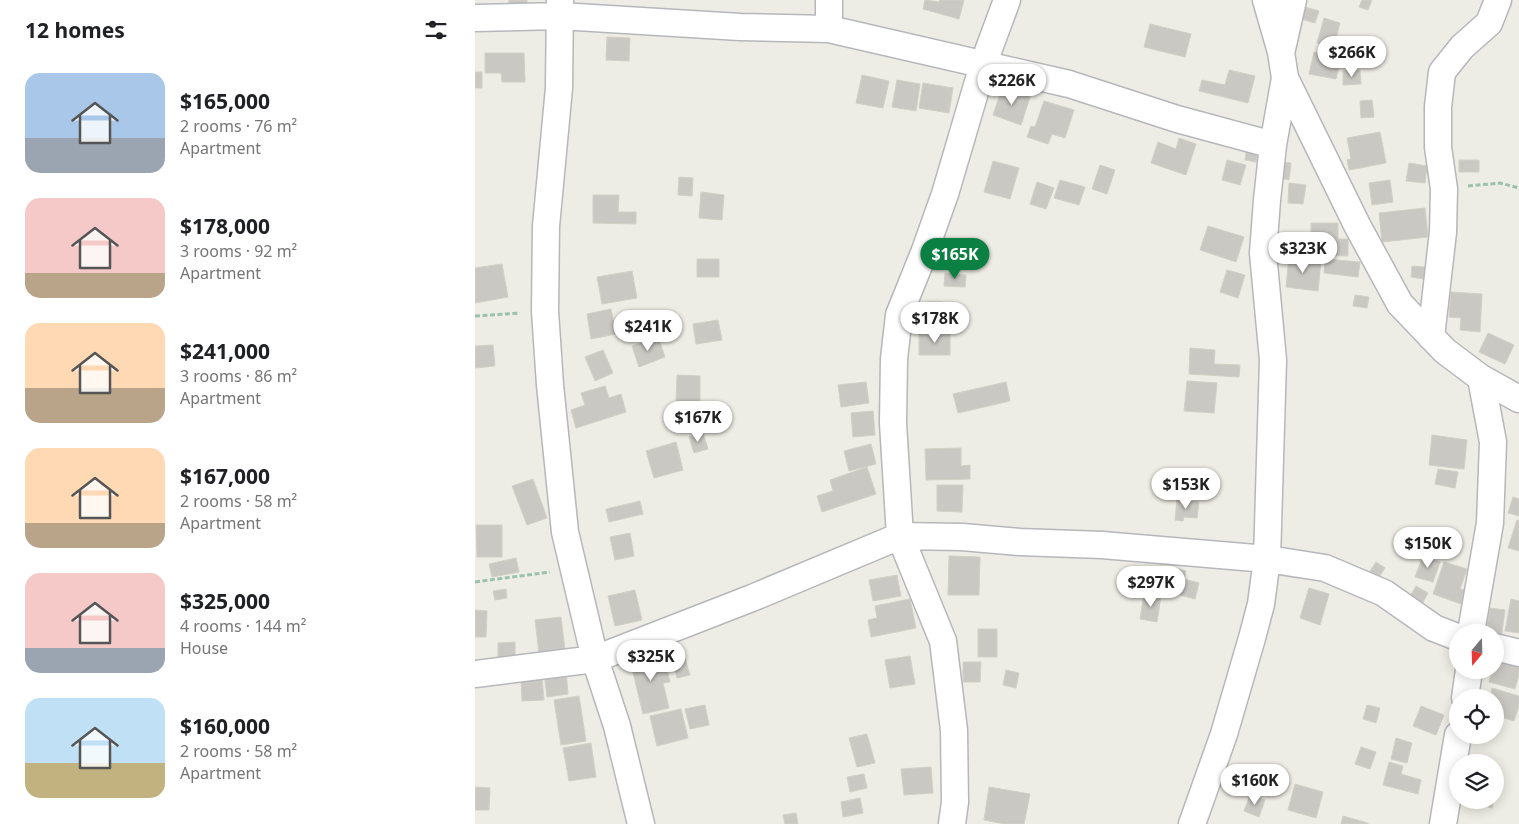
<!DOCTYPE html>
<meta charset="utf-8">
<style>
body{margin:0;font-family:"Noto Sans",sans-serif;background:#f2f2f2;color:#202124;height:100vh;display:flex;flex-direction:column;font-size:19px;white-space:nowrap}
*{box-sizing:border-box;margin:0}
p{font-size:16px;color:#757577}
.icon{flex:none;width:28px;height:28px;fill:none;stroke:currentColor;stroke-width:2;stroke-linecap:round;stroke-linejoin:round}
.map{position:relative;flex:1;overflow:hidden}
.details{display:flex;flex-direction:column;background:#fff;width:475px}
.details>*{flex:none}
.needle{width:32px;rotate:199deg}
.tools{position:absolute;left:974px;top:624px;display:grid;gap:10px}
.tools a{display:grid;place-items:center;width:55px;height:55px;border-radius:50%;background:#fff;box-shadow:0 2px 12px #0003;font-size:25px}
.price{position:absolute;translate:-50% -42px;padding:0 11px;border-radius:18px;background:#fff;color:#222;font-size:16px;line-height:32px;filter:drop-shadow(0 1px 2px #0008)}
.price::after{content:'';position:absolute;left:50%;top:30px;width:15px;height:11px;margin-left:-8px;background:inherit;clip-path:polygon(0 0,100% 0,50% 100%)}
.price.selected{background:#0b8043;color:#fff}
ul{padding:0;list-style:none}
li{display:flex;align-items:center;gap:15px;height:125px;padding:0 25px}
li span{display:grid;place-items:center;flex:none;width:140px;height:100px;border-radius:15px;color:#555}
li>.icon{margin-inline-start:auto}
span .icon{width:60px;height:60px;fill:#fffc;stroke-width:1}
li b{font-size:21px}
h2{display:flex;justify-content:space-between;align-items:center;height:60px;padding:0 25px;font-size:21px}
main{display:flex;flex:1;min-height:0}
.map>svg:first-child{display:block}
.building{fill:#cac8c2;stroke:#d2cfc4}
.lines{fill:none;stroke-linecap:round;stroke-linejoin:round}
.street-casing{stroke:#b5b7bb;stroke-width:29}
.path{stroke:#9cc2ab;stroke-width:3;stroke-dasharray:5 2.5;stroke-linecap:butt}
.street{stroke:#fff;stroke-width:26}
</style>
<main>
<section class="details">
<h2>12 homes<svg class="icon" aria-label="filters" viewBox="0 0 24 24"><path d="M4 7h16M4 17h16"/><circle cx="9" cy="7" r="2"/><circle cx="15" cy="17" r="2"/></svg></h2>
<ul>
<li><span style="background:linear-gradient(#a9c7e8 65%,#9aa5b1 0)"><svg class="icon" aria-label="home" viewBox="0 0 24 24"><path d="M3 11l9-7 9 7M6 9v11h12V9"/></svg></span><div><b>$165,000</b><p>2 rooms · 76 m²</p><p>Apartment</p></div></li>
<li><span style="background:linear-gradient(#f6c9c9 75%,#b9a48a 0)"><svg class="icon" aria-label="home" viewBox="0 0 24 24"><path d="M3 11l9-7 9 7M6 9v11h12V9"/></svg></span><div><b>$178,000</b><p>3 rooms · 92 m²</p><p>Apartment</p></div></li>
<li><span style="background:linear-gradient(#ffd9b3 65%,#b9a48a 0)"><svg class="icon" aria-label="home" viewBox="0 0 24 24"><path d="M3 11l9-7 9 7M6 9v11h12V9"/></svg></span><div><b>$241,000</b><p>3 rooms · 86 m²</p><p>Apartment</p></div></li>
<li><span style="background:linear-gradient(#ffd9b3 75%,#b9a48a 0)"><svg class="icon" aria-label="home" viewBox="0 0 24 24"><path d="M3 11l9-7 9 7M6 9v11h12V9"/></svg></span><div><b>$167,000</b><p>2 rooms · 58 m²</p><p>Apartment</p></div></li>
<li><span style="background:linear-gradient(#f6c9c9 75%,#9aa5b1 0)"><svg class="icon" aria-label="home" viewBox="0 0 24 24"><path d="M3 11l9-7 9 7M6 9v11h12V9"/></svg></span><div><b>$325,000</b><p>4 rooms · 144 m²</p><p>House</p></div></li>
<li><span style="background:linear-gradient(#bfe0f5 65%,#c2b280 0)"><svg class="icon" aria-label="home" viewBox="0 0 24 24"><path d="M3 11l9-7 9 7M6 9v11h12V9"/></svg></span><div><b>$160,000</b><p>2 rooms · 58 m²</p><p>Apartment</p></div></li>
</ul>
</section>
<div class="map">
<svg width="1044" height="824" viewBox="0 0 1044 824">
<rect width="100%" height="100%" fill="#eeede5"/>
<!-- building -->
<path class="building" d="M 34,0 L 52,0 L 52,8 L 33,7 Z
M 450,0 L 464,2 L 465,0 L 489,0 L 484,19 L 448,9 Z
M 887,0 L 897,0 L 893,10 L 884,7 Z
M 830,7 L 844,11 L 840,23 L 826,19 Z
M 849,18 L 865,23 L 859,47 L 842,43 Z
M 675,24 L 716,34 L 710,57 L 669,47 Z
M 132,37 L 155,38 L 154,61 L 131,60 Z
M 839,52 L 866,58 L 861,79 L 834,74 Z
M 10,53 L 49,53 L 50,82 L 27,82 L 26,73 L 10,73 Z
M 754,70 L 780,76 L 773,103 L 724,91 L 727,80 L 750,85 Z
M 885,70 L 886,84 L 868,85 L 868,71 Z
M 0,72 L 7,72 L 7,88 L 0,88 Z
M 387,75 L 414,81 L 408,108 L 381,103 Z
M 422,80 L 445,84 L 441,111 L 417,107 Z
M 448,83 L 478,88 L 474,113 L 444,108 Z
M 527,88 L 555,97 L 546,125 L 518,115 Z
M 897,100 L 899,117 L 886,118 L 885,101 Z
M 569,101 L 599,110 L 590,138 L 577,134 L 573,144 L 552,137 L 556,126 L 560,127 Z
M 905,132 L 911,163 L 874,170 L 872,160 L 876,159 L 872,138 Z
M 704,138 L 721,144 L 711,175 L 676,163 L 683,142 L 701,149 Z
M 772,146 L 783,148 L 781,162 L 770,160 Z
M 752,160 L 771,165 L 765,185 L 747,180 Z
M 984,160 L 1004,160 L 1004,172 L 984,172 Z
M 518,161 L 544,168 L 535,199 L 509,192 Z
M 806,162 L 816,163 L 814,180 L 804,178 Z
M 934,163 L 952,166 L 950,183 L 931,181 Z
M 625,165 L 640,170 L 632,194 L 617,189 Z
M 204,177 L 218,178 L 217,196 L 203,195 Z
M 585,180 L 610,187 L 604,205 L 579,198 Z
M 915,180 L 918,202 L 897,205 L 894,183 Z
M 562,182 L 579,188 L 571,209 L 555,204 Z
M 814,183 L 831,185 L 828,204 L 813,203 Z
M 226,192 L 249,195 L 247,220 L 224,218 Z
M 118,195 L 144,195 L 143,212 L 161,212 L 161,224 L 118,223 Z
M 950,208 L 953,237 L 907,242 L 904,213 Z
M 836,223 L 863,223 L 863,239 L 873,239 L 873,256 L 836,255 Z
M 733,226 L 769,237 L 761,262 L 725,250 Z
M 814,257 L 846,261 L 843,291 L 811,287 Z
M 222,259 L 244,259 L 244,277 L 222,277 Z
M 850,259 L 885,262 L 883,277 L 849,273 Z
M 27,264 L 33,297 L 0,303 L 0,268 Z
M 937,266 L 950,267 L 949,279 L 936,277 Z
M 752,270 L 770,275 L 763,298 L 745,292 Z
M 157,271 L 162,298 L 127,304 L 122,277 Z
M 470,273 L 491,275 L 490,287 L 469,286 Z
M 976,292 L 1007,294 L 1005,332 L 985,330 L 986,318 L 974,317 Z
M 880,295 L 894,297 L 892,308 L 878,306 Z
M 452,302 L 467,302 L 467,322 L 451,322 Z
M 136,309 L 141,334 L 116,339 L 112,314 Z
M 243,320 L 247,340 L 221,344 L 218,324 Z
M 444,333 L 475,333 L 475,355 L 444,355 Z
M 1013,333 L 1039,345 L 1030,364 L 1004,352 Z
M 183,337 L 190,357 L 164,367 L 157,346 Z
M 18,345 L 20,366 L 0,368 L 0,346 Z
M 715,348 L 740,350 L 739,364 L 765,365 L 764,377 L 714,374 Z
M 128,350 L 138,373 L 120,381 L 110,357 Z
M 202,375 L 225,376 L 225,403 L 201,402 Z
M 712,381 L 742,383 L 739,413 L 709,411 Z
M 391,382 L 394,403 L 366,407 L 363,385 Z
M 531,382 L 535,401 L 483,413 L 478,394 Z
M 130,386 L 134,398 L 146,394 L 151,412 L 101,428 L 96,410 L 110,405 L 106,393 Z
M 398,411 L 400,435 L 378,437 L 376,413 Z
M 228,433 L 233,449 L 219,453 L 214,437 Z
M 957,435 L 992,440 L 989,469 L 954,465 Z
M 201,442 L 208,470 L 179,478 L 171,451 Z
M 396,444 L 401,464 L 374,471 L 369,451 Z
M 486,448 L 486,466 L 495,465 L 495,479 L 451,480 L 450,449 Z
M 392,467 L 401,494 L 347,512 L 342,496 L 358,491 L 355,480 Z
M 963,469 L 983,472 L 980,488 L 960,484 Z
M 58,479 L 72,518 L 52,525 L 37,486 Z
M 462,485 L 488,485 L 487,512 L 462,511 Z
M 1038,497 L 1044,499 L 1044,516 L 1033,513 Z
M 702,499 L 724,502 L 722,518 L 709,517 L 708,521 L 700,520 Z
M 165,501 L 168,514 L 134,522 L 131,509 Z
M 1042,520 L 1044,520 L 1044,551 L 1033,548 Z
M 1,525 L 27,525 L 27,557 L 2,557 Z
M 155,533 L 159,556 L 140,560 L 135,537 Z
M 474,556 L 505,557 L 504,595 L 473,595 Z
M 948,556 L 965,562 L 958,582 L 940,577 Z
M 41,558 L 44,572 L 17,577 L 14,564 Z
M 901,562 L 910,568 L 904,577 L 895,571 Z
M 969,562 L 992,569 L 985,589 L 991,590 L 986,604 L 958,594 Z
M 696,567 L 711,571 L 709,579 L 724,583 L 720,599 L 689,591 Z
M 422,575 L 426,596 L 398,601 L 394,580 Z
M 941,586 L 953,593 L 947,604 L 934,598 Z
M 834,588 L 854,594 L 845,625 L 825,618 Z
M 31,589 L 32,598 L 20,600 L 18,591 Z
M 160,590 L 167,620 L 140,626 L 133,596 Z
M 669,593 L 686,596 L 682,622 L 665,619 Z
M 435,599 L 441,628 L 396,637 L 393,620 L 402,618 L 400,606 Z
M 1036,599 L 1044,601 L 1044,633 L 1030,631 Z
M 1015,608 L 1030,610 L 1026,639 L 1020,639 L 1020,632 L 1011,632 Z
M 0,610 L 12,611 L 11,637 L 0,637 Z
M 86,617 L 90,650 L 64,653 L 60,620 Z
M 503,629 L 522,629 L 522,657 L 503,657 Z
M 40,642 L 40,659 L 23,659 L 23,643 Z
M 188,652 L 195,682 L 188,683 L 194,708 L 168,714 L 155,660 Z
M 435,656 L 440,684 L 415,688 L 410,660 Z
M 210,658 L 215,675 L 202,678 L 198,661 Z
M 1020,660 L 1044,664 L 1044,674 L 1040,689 L 1014,682 L 1017,670 L 1020,670 Z
M 488,662 L 506,662 L 505,682 L 488,682 Z
M 91,670 L 93,694 L 72,697 L 69,673 Z
M 531,670 L 544,673 L 541,688 L 528,685 Z
M 67,678 L 69,700 L 47,701 L 46,680 Z
M 1017,688 L 1044,696 L 1044,706 L 1039,721 L 1020,715 L 1020,698 L 1015,698 Z
M 104,696 L 111,741 L 86,745 L 79,700 Z
M 230,705 L 234,725 L 215,729 L 210,709 Z
M 892,705 L 905,708 L 901,723 L 888,719 Z
M 946,706 L 969,715 L 961,735 L 938,726 Z
M 206,709 L 213,738 L 182,746 L 175,716 Z
M 392,734 L 400,763 L 382,767 L 374,738 Z
M 921,738 L 937,743 L 932,763 L 916,759 Z
M 116,743 L 121,777 L 94,781 L 88,748 Z
M 886,747 L 901,752 L 895,769 L 880,764 Z
M 914,762 L 928,766 L 926,774 L 946,780 L 943,794 L 908,785 Z
M 456,767 L 458,793 L 429,795 L 426,769 Z
M 389,774 L 392,788 L 375,792 L 372,777 Z
M 820,784 L 848,792 L 841,818 L 813,810 Z
M 0,787 L 15,788 L 14,810 L 0,810 Z
M 514,787 L 555,794 L 549,824 L 530,824 L 509,820 Z
M 775,795 L 790,800 L 784,817 L 769,811 Z
M 385,798 L 388,813 L 368,817 L 366,802 Z
M 997,800 L 1019,800 L 1017,808 L 997,803 Z
M 321,813 L 323,824 L 310,824 L 308,815 Z
M 868,816 L 893,823 L 893,824 L 866,824 Z"/>
<g class="lines">
<!-- street casing -->
<g class="street-casing">
<path id="street" d="M 85,0 L 84,88 L 71,226 L 70,311 L 75,385 L 90,532 L 120,659 L 142,726 L 166,824
M 354,0 L 354,29
M 791,0 L 806,52 L 810,78
M 0,18 L 85,16 L 265,27 L 354,29 L 594,84 L 702,119 L 798,145
M 807,49 L 818,0
M 956,337 L 968,232 L 969,189 L 963,147 L 963,107 L 967,72 L 987,47 L 1014,23 L 1023,0
M 996,632 L 1015,523 L 1018,442 L 1006,378 L 1044,399
M 1020,647 L 1044,653
M 0,674 L 120,659 L 277,598 L 425,536 L 487,537 L 545,542 L 627,545 L 792,559 L 850,568 L 909,593 L 959,628 L 982,637
M 990,698 L 994,670
M 477,824 L 480,802 L 479,730 L 468,641 L 425,536 L 418,423 L 419,359 L 424,315 L 449,253 L 470,194 L 508,65 L 532,0
M 717,824 L 749,734 L 777,638 L 786,604 L 792,559 L 798,360 L 788,253 L 792,200 L 798,145 L 810,78 L 882,225 L 925,304 L 970,351 L 1006,378
M 968,824 L 983,735"/>
</g>
<!-- path -->
<path class="path" d="M 993,186 L 1025,183 L 1044,188
M 0,316 L 45,313
M 0,582 L 75,572"/>
<!-- street -->
<use href="#street" class="street"/>
</g>
</svg>
<div class="tools">
<a><svg class="needle" viewBox="-14 -14 28 28"><path d="M0-13l5 13h-10z" fill="#e53935"/><path d="M0 13l5-13h-10z" fill="#757577"/></svg></a>
<a><svg class="icon" aria-label="locate" viewBox="0 0 24 24"><circle cx="12" cy="12" r="6"/><path d="M12 2v4M12 18v4M2 12h4M18 12h4"/></svg></a>
<a><svg class="icon" aria-label="layers" viewBox="0 0 24 24"><path d="M12 4l9 5-9 5-9-5zM3 14l9 5 9-5"/></svg></a>
</div>
<b class="price" style="left:877px;top:78px">$266K</b>
<b class="price" style="left:537px;top:106px">$226K</b>
<b class="price" style="left:828px;top:274px">$323K</b>
<b class="price selected" style="left:480px;top:280px">$165K</b>
<b class="price" style="left:460px;top:344px">$178K</b>
<b class="price" style="left:173px;top:352px">$241K</b>
<b class="price" style="left:223px;top:443px">$167K</b>
<b class="price" style="left:711px;top:510px">$153K</b>
<b class="price" style="left:953px;top:569px">$150K</b>
<b class="price" style="left:676px;top:608px">$297K</b>
<b class="price" style="left:176px;top:682px">$325K</b>
<b class="price" style="left:780px;top:806px">$160K</b>
</div>
</main>
